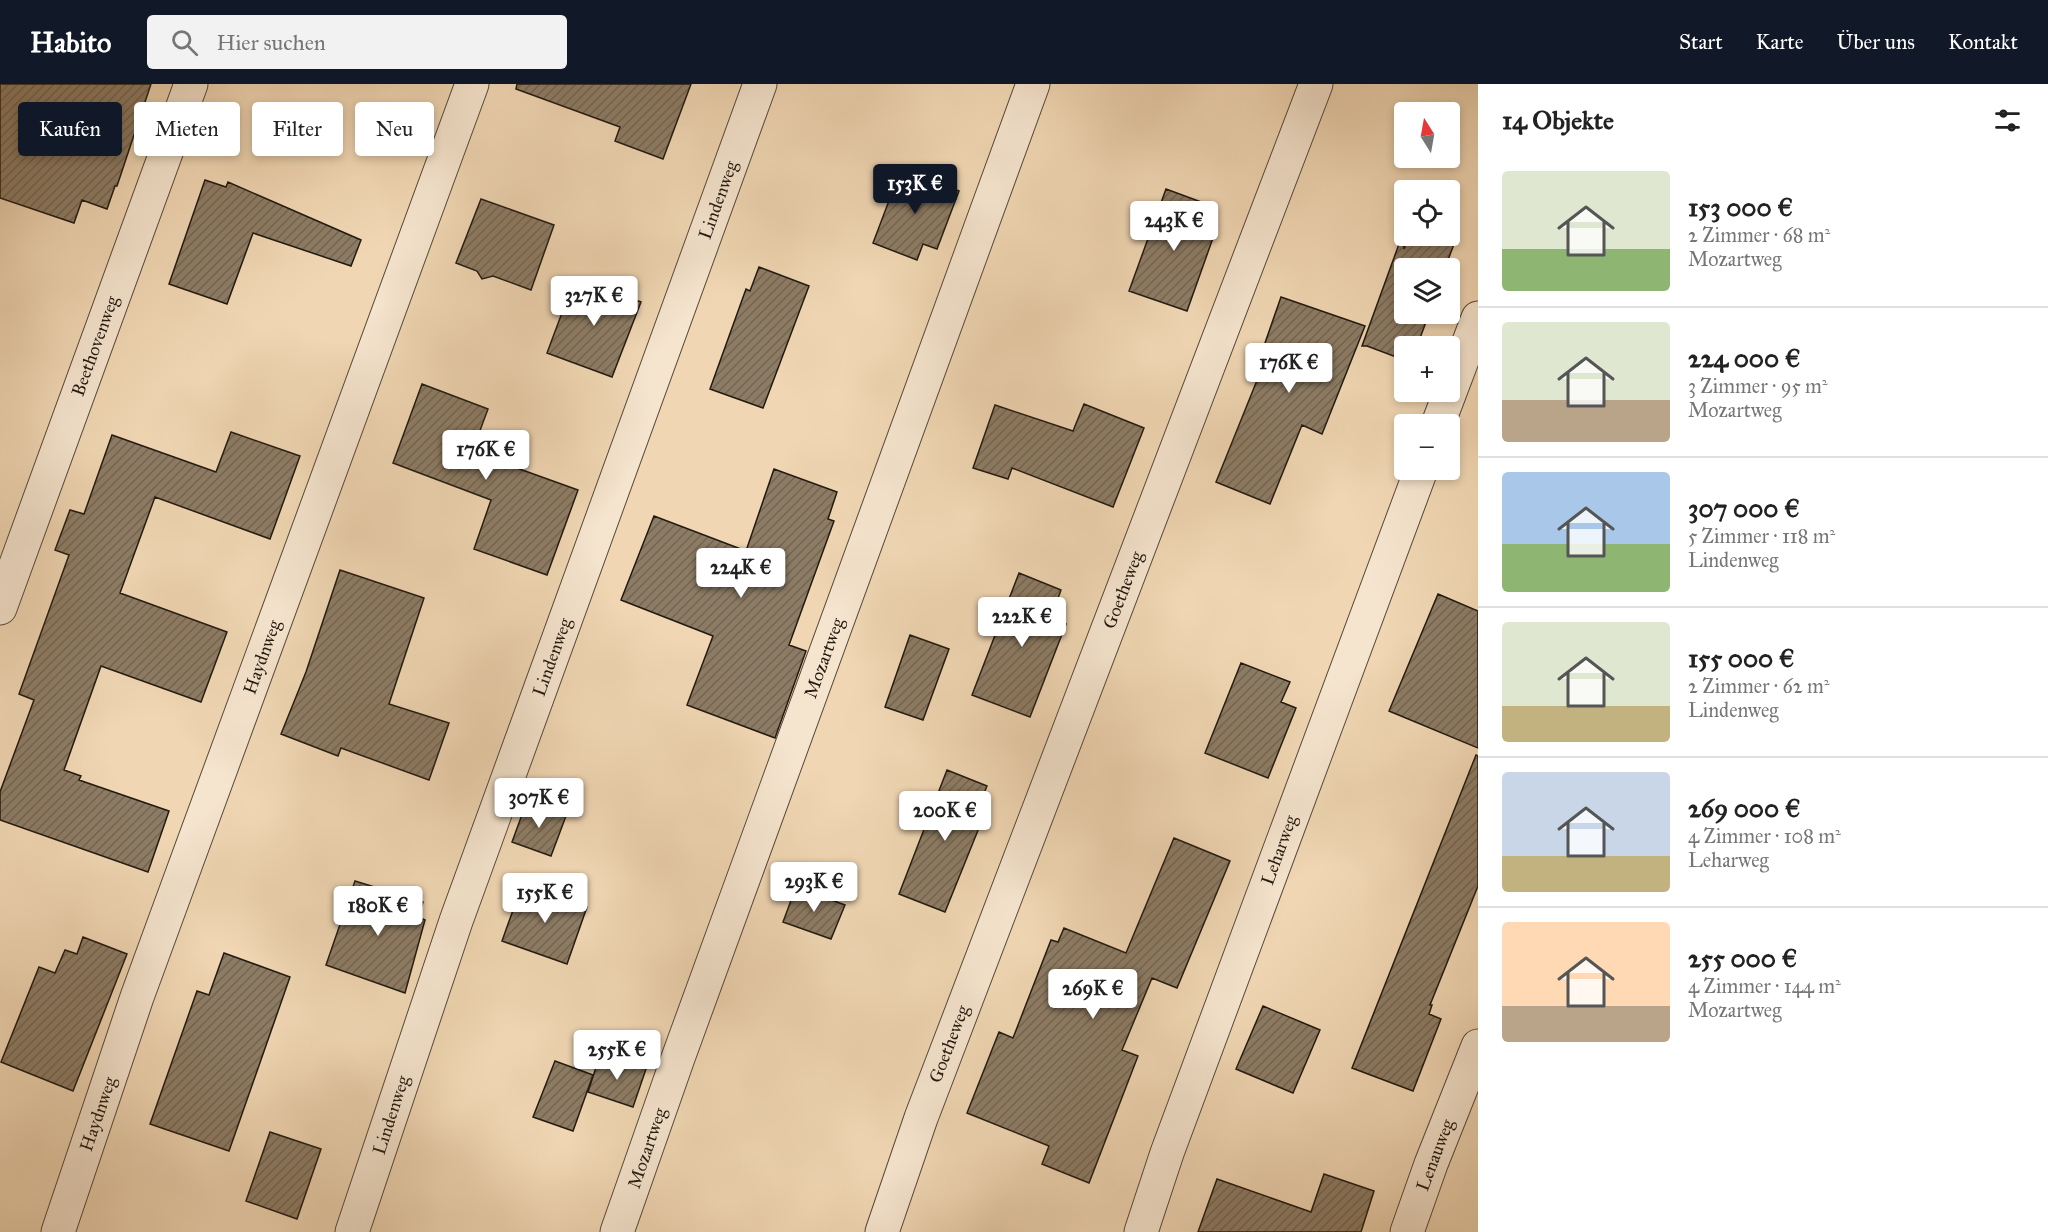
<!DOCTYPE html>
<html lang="de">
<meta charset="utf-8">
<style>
body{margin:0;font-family:"IM FELL Great Primer",serif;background:#f2f2f2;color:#222;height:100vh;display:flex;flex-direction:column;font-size:22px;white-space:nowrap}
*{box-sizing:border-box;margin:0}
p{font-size:20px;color:#767676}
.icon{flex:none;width:33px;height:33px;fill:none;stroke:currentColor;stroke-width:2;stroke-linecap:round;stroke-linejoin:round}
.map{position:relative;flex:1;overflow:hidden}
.sheet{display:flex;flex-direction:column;background:#fff;width:570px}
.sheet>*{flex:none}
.hud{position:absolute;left:18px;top:18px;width:570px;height:54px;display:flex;gap:12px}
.needle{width:39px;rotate:349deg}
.fabs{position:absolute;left:1394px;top:18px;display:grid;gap:12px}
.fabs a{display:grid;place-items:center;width:66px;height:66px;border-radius:6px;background:#fff;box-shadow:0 3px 9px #0003;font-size:30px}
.price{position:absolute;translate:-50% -51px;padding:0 14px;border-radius:6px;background:#fff;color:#222;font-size:20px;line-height:39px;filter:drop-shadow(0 2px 3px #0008)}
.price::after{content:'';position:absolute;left:50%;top:36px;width:18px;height:14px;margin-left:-9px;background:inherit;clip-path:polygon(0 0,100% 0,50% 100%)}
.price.current{background:#111827;color:#fff}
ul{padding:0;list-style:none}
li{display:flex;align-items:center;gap:18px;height:150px;padding:0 24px}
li+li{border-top:2px solid #e0e0e0}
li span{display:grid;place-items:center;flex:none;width:168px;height:120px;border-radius:6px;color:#555}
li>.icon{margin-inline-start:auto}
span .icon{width:72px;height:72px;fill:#fffc;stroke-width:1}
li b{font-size:26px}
h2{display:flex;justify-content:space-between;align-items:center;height:72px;padding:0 24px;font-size:26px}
.chip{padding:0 21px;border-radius:6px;background:#fff;box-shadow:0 3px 9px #0003;font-size:21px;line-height:54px}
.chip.current{background:#111827;color:#fff}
header{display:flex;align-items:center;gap:36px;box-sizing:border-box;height:84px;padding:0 30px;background:#111827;color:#fff}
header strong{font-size:28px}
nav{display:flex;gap:33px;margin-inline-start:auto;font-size:21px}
.search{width:420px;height:54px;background:#f2f2f2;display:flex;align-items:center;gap:15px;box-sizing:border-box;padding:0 21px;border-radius:6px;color:#767676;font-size:22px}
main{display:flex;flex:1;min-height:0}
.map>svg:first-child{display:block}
.building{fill:url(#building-hatch);stroke:#221a10;stroke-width:1.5}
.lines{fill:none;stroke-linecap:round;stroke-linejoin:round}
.street-casing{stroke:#564939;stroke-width:35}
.street{stroke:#f5e4ce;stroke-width:33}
.labels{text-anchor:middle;stroke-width:5;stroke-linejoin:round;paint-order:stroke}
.street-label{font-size:18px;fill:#221a10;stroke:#f5e4ce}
</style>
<header>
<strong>Habito</strong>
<div class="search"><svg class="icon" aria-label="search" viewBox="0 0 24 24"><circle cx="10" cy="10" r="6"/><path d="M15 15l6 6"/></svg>Hier suchen</div>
<nav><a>Start</a><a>Karte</a><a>Über uns</a><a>Kontakt</a></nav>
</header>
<main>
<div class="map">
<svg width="1478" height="1148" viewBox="0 0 1478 1148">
<defs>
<pattern id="building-hatch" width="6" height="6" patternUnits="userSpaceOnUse" patternTransform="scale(1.5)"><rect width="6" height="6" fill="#8d7c65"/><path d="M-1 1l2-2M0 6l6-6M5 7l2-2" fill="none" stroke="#736552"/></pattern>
</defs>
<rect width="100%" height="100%" fill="#f0d6b3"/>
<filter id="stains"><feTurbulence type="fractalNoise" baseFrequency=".00333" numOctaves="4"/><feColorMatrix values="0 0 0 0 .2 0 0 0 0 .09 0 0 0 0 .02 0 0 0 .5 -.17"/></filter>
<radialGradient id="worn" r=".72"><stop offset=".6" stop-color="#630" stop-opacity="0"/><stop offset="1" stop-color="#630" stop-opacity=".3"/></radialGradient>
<!-- building -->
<path class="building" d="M 0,0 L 151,0 L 117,102 L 115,102 L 107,125 L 82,116 L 74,139 L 0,114 Z
M 517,0 L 691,0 L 663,75 L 615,57 L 620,43 L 516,5 Z
M 901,85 L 959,107 L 937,165 L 923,160 L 917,176 L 873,159 Z
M 205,96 L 226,103 L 228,98 L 361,156 L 351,182 L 253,149 L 227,220 L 169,200 Z
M 1166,105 L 1212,122 L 1202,149 L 1213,154 L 1187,227 L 1129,207 Z
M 481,115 L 554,141 L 531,206 L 493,192 L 482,195 L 477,187 L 456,179 Z
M 1409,152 L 1457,152 L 1445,184 L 1404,184 L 1404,230 L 1429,230 L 1417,262 L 1404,262 L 1404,276 L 1367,262 L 1362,262 L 1399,160 L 1404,161 L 1404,165 Z
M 759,183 L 809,202 L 763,324 L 710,305 L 746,205 L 750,207 Z
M 575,194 L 641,218 L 612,293 L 547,269 Z
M 1281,213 L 1365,242 L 1322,350 L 1302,341 L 1270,420 L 1216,398 L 1262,284 L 1257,282 Z
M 422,300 L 488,325 L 472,368 L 578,406 L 547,491 L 474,465 L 491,416 L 393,379 Z
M 1084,320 L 1144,344 L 1113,423 L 1012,384 L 1008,395 L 973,384 L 995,321 L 1073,347 Z
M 231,348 L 300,372 L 270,455 L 155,413 L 120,509 L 227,548 L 201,618 L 101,582 L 64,686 L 81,692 L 79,696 L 169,727 L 148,788 L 0,736 L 0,708 L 34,616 L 19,610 L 69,471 L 55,466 L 70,426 L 84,430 L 112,351 L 216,388 Z
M 774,385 L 837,408 L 828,435 L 834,437 L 789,561 L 806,567 L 775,654 L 687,621 L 713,552 L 621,516 L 654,432 L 746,467 Z
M 340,486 L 424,514 L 389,620 L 449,639 L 429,696 L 341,664 L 338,672 L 281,650 L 306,588 Z
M 1019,489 L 1061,506 L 1051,534 L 1066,540 L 1030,633 L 972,611 Z
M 1438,510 L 1478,527 L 1478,664 L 1389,627 Z
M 910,551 L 949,565 L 923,636 L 885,623 Z
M 1241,579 L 1290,598 L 1281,618 L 1296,624 L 1268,694 L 1205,669 Z
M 1476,671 L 1478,672 L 1478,802 L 1430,921 L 1432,921 L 1429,930 L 1441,935 L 1413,1007 L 1352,984 Z
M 947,686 L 987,702 L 977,726 L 985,729 L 945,828 L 899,810 Z
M 527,717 L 566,732 L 551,772 L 512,758 Z
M 1174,754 L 1230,777 L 1177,904 L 1152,894 L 1122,966 L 1138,972 L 1089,1099 L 1042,1080 L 1049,1062 L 967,1029 L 999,948 L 1013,954 L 1051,856 L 1058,858 L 1064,844 L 1126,869 Z
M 355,797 L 423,818 L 418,833 L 425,836 L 405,909 L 326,881 Z
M 522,801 L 587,823 L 567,880 L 502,857 Z
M 796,803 L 845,821 L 831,855 L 783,838 Z
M 83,853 L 127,870 L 73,1007 L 1,978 L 39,883 L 55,889 L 65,866 L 77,870 Z
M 224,869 L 290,893 L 229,1067 L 150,1040 L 197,907 L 209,911 Z
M 1263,922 L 1320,946 L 1293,1009 L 1236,985 Z
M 600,971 L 646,985 L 633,1023 L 588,1008 Z
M 555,977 L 593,991 L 573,1047 L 533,1033 Z
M 270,1048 L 321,1065 L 297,1135 L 246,1117 Z
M 1324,1090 L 1374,1107 L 1361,1148 L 1198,1148 L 1217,1095 L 1311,1128 Z"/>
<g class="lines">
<!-- street casing -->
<g class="street-casing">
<path id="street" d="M 1438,340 L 1478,234
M 0,524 L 191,0
M 58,1148 L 137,913 L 472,0
M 352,1148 L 456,837 L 760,0
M 617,1148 L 678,974 L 1033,0
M 882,1148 L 921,1034 L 1316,0
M 1141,1148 L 1167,1069 L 1421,386
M 1407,1148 L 1431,1080 L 1478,962"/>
</g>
<!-- street -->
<use href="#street" class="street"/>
</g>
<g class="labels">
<!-- street labels -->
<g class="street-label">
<text transform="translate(718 116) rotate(-70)" y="6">Lindenweg</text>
<text transform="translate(95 262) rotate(-70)" y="6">Beethovenweg</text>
<text transform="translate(1123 506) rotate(-69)" y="6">Goetheweg</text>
<text transform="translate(262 573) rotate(-70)" y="6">Haydnweg</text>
<text transform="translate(552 573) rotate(-70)" y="6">Lindenweg</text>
<text transform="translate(824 574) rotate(-70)" y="6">Mozartweg</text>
<text transform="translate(1279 766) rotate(-70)" y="6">Leharweg</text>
<text transform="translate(949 960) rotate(-69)" y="6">Goetheweg</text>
<text transform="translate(98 1030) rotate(-71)" y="6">Haydnweg</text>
<text transform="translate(391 1031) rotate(-72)" y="6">Lindenweg</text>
<text transform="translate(647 1064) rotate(-71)" y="6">Mozartweg</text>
<text transform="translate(1435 1071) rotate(-69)" y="6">Lenauweg</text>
</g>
</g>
<rect width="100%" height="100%" filter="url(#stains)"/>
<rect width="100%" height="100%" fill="url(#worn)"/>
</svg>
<div class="fabs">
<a><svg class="needle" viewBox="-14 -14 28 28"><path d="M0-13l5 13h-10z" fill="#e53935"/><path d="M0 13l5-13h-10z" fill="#767676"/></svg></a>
<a><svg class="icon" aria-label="locate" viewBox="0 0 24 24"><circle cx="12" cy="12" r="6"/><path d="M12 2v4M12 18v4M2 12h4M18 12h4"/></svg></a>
<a><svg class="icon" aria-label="layers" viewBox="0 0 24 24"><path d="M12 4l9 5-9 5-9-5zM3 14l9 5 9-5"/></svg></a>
<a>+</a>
<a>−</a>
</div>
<b class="price current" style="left:915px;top:131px">153K €</b>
<b class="price" style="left:1174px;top:168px">243K €</b>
<b class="price" style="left:594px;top:243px">327K €</b>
<b class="price" style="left:1289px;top:310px">176K €</b>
<b class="price" style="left:486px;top:397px">176K €</b>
<b class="price" style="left:741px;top:515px">224K €</b>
<b class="price" style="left:1022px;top:564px">222K €</b>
<b class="price" style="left:539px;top:745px">307K €</b>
<b class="price" style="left:945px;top:758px">200K €</b>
<b class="price" style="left:814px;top:829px">293K €</b>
<b class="price" style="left:545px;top:840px">155K €</b>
<b class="price" style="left:378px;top:853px">180K €</b>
<b class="price" style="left:1093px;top:936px">269K €</b>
<b class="price" style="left:617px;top:997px">255K €</b>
<div class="hud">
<a class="chip current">Kaufen</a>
<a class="chip">Mieten</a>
<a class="chip">Filter</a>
<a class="chip">Neu</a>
</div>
</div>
<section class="sheet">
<h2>14 Objekte<svg class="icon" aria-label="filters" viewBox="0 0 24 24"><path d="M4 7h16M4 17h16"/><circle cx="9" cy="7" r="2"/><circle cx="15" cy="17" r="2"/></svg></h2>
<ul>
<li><span style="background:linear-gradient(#dfe7d0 65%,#8fb573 0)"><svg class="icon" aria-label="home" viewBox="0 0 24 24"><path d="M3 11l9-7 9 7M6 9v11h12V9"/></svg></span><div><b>153 000 €</b><p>2 Zimmer · 68 m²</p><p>Mozartweg</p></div></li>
<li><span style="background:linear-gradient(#dfe7d0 65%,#b9a48a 0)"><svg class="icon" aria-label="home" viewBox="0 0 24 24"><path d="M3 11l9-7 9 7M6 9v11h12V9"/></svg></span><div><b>224 000 €</b><p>3 Zimmer · 95 m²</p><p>Mozartweg</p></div></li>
<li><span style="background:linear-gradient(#a9c7e8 60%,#8fb573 0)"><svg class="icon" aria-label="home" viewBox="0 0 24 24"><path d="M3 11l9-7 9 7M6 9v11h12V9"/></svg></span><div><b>307 000 €</b><p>5 Zimmer · 118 m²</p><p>Lindenweg</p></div></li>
<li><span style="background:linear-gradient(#dfe7d0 70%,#c2b280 0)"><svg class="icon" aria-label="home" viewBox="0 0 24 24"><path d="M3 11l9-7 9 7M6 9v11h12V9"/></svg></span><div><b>155 000 €</b><p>2 Zimmer · 62 m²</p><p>Lindenweg</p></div></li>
<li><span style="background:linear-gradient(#c9d6e8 70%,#c2b280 0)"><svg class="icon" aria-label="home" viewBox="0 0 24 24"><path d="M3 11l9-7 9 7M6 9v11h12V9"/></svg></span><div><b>269 000 €</b><p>4 Zimmer · 108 m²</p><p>Leharweg</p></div></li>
<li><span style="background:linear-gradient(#ffd9b3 70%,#b9a48a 0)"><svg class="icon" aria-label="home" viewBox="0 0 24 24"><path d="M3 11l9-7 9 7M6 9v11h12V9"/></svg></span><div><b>255 000 €</b><p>4 Zimmer · 144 m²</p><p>Mozartweg</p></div></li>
</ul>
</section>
</main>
